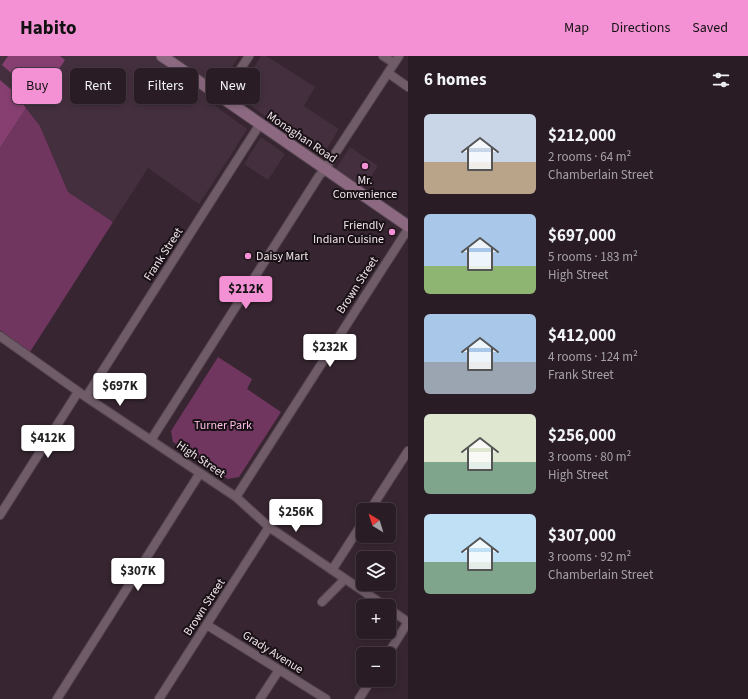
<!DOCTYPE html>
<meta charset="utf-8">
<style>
body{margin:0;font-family:"Source Sans 3",sans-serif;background:#31252d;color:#f1f3f6;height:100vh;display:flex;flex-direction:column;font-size:15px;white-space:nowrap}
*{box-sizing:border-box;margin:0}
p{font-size:13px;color:#a5a1a7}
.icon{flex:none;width:22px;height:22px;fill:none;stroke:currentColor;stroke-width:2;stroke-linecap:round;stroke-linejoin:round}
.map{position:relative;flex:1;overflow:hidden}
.side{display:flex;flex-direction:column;background:#291c25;width:340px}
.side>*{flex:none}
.banner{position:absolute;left:12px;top:12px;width:336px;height:36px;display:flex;gap:8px}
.needle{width:26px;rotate:322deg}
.buttons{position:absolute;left:356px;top:447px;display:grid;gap:8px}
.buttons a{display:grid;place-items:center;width:40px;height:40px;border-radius:6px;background:#291c25;box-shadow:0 2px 6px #0003,0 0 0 1px #453a42;font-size:20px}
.price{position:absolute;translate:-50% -34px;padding:0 9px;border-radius:4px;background:#fff;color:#222;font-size:13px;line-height:26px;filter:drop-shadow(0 1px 2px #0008)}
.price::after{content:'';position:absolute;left:50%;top:24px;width:12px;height:9px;margin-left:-6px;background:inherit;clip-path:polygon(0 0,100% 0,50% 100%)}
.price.active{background:#f491d4;color:#111}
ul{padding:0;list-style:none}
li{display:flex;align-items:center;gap:12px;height:100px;padding:0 16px}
li span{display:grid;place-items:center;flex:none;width:112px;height:80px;border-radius:6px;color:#555}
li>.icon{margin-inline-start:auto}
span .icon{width:48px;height:48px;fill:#fffc;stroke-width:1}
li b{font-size:17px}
h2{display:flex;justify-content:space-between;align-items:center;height:48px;padding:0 16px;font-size:17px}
.chip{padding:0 14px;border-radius:6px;background:#291c25;box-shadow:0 2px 6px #0003,0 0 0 1px #453a42;font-size:14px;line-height:36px}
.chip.active{background:#f491d4;color:#111}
header{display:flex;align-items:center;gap:24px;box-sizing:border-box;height:56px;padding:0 20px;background:#f491d4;color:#111}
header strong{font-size:19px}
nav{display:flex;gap:22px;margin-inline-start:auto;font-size:14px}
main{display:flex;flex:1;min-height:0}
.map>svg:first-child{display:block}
.built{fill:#442f3e}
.green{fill:#70365f}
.forest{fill:#873f72}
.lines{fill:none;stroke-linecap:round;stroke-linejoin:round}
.street-casing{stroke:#54454f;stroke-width:10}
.secondary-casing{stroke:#54454f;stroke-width:13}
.street{stroke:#705c69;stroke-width:8}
.secondary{stroke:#8c6981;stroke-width:11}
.poi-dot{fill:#f491d4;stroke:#191116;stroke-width:1.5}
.labels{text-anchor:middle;stroke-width:4;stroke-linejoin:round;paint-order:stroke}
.street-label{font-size:12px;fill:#efe3ea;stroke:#191116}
.poi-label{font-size:12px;fill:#efe3ea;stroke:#191116}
.park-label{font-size:12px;fill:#fdbee7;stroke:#191116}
</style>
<header>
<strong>Habito</strong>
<nav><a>Map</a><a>Directions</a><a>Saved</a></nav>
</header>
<main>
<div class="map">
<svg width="408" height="643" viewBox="0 0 408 643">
<rect width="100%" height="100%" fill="#372631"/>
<!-- built -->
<path class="built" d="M 0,0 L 239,0 L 210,46 L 247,73 L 231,99 L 199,148 L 148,112 L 113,166 L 68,136 L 40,70 L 13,35 L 0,24 Z
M 261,0 L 266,0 L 315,31 L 304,50 L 339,73 L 323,99 L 236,40 Z
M 261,81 L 285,98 L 268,124 L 244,108 Z
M 350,91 L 378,110 L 364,131 L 336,113 Z"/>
<!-- green -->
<path class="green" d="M 26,52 L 40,70 L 68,136 L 113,166 L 30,296 L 0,274 L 0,92 Z
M 218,301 L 252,323 L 247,333 L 281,356 L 239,421 L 228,423 L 173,386 L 171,375 Z"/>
<!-- forest -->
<path class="forest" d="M 8,0 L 60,0 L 65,4 L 43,37 L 32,35 L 2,9 Z
M 0,24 L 13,35 L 26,52 L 0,92 Z"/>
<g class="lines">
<!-- street casing -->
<g class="street-casing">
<path id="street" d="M 383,0 L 394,7
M 388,17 L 408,31
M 222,41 L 249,0
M 0,280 L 86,341 L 236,441 L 269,471 L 385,550
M 86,341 L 260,68
M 151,384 L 319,120 L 325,113 L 399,0
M 236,441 L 408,173
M 370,454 L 408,395
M 0,459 L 78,336
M 332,514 L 363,466
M 322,546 L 345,523
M 389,553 L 408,566
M 207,569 L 326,643
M 388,598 L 408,566
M 57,643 L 200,417
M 159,643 L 269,471
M 260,643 L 279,614
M 359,643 L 371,624"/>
</g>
<!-- secondary casing -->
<g class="secondary-casing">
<path id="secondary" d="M 162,0 L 408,170"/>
</g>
<!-- street -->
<use href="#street" class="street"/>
<!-- secondary -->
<use href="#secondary" class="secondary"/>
</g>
<!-- markers -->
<g class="poi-dot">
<circle cx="365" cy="110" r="4"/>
<circle cx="392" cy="176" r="4"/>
<circle cx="248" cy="200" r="4"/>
</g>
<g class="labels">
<!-- street labels -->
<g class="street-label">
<text transform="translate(302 81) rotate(34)" y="4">Monaghan Road</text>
<text transform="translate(163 198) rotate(-57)" y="4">Frank Street</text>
<text transform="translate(357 229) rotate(-57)" y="4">Brown Street</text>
<text transform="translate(201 403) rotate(34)" y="4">High Street</text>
<text transform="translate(204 551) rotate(-57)" y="4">Brown Street</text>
<text transform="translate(273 596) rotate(32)" y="4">Grady Avenue</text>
</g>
<!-- poi labels -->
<g class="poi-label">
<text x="365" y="128">Mr.<tspan x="365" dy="14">Convenience</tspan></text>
<text x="384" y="173" text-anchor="end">Friendly<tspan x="384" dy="14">Indian Cuisine</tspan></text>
<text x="256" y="204" text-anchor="start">Daisy Mart</text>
</g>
<!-- park labels -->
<g class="park-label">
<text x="223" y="373">Turner Park</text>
</g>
</g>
</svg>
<div class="buttons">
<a><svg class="needle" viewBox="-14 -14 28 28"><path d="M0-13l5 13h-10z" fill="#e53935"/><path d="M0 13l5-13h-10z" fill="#a5a1a7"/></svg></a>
<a><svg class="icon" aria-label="layers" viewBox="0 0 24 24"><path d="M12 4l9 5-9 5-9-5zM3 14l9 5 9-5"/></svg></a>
<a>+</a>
<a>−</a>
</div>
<b class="price active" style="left:246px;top:254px">$212K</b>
<b class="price" style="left:330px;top:312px">$232K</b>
<b class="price" style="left:120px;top:351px">$697K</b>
<b class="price" style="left:48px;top:403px">$412K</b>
<b class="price" style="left:296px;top:477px">$256K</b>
<b class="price" style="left:138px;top:536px">$307K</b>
<div class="banner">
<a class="chip active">Buy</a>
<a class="chip">Rent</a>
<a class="chip">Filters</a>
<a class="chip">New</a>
</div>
</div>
<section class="side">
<h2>6 homes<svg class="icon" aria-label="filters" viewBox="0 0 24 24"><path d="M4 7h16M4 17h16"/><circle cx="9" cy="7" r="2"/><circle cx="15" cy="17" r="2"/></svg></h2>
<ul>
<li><span style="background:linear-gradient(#c9d6e8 60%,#b9a48a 0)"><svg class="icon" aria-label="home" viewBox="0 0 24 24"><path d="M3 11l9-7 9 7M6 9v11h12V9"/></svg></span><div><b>$212,000</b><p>2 rooms · 64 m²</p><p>Chamberlain Street</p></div></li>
<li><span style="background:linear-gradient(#a9c7e8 65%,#8fb573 0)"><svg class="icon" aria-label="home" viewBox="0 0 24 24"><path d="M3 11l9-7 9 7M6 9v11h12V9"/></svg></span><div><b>$697,000</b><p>5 rooms · 183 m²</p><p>High Street</p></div></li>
<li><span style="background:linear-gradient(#a9c7e8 60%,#9aa5b1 0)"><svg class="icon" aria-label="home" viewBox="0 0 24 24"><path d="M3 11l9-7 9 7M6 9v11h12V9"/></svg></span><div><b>$412,000</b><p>4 rooms · 124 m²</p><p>Frank Street</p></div></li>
<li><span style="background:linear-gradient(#dfe7d0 60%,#7fa58c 0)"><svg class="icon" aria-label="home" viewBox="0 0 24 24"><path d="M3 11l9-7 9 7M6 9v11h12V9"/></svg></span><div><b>$256,000</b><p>3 rooms · 80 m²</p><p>High Street</p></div></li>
<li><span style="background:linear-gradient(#bfe0f5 60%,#7fa58c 0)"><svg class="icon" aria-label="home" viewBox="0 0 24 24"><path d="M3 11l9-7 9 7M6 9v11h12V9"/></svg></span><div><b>$307,000</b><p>3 rooms · 92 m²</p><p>Chamberlain Street</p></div></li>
</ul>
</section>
</main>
